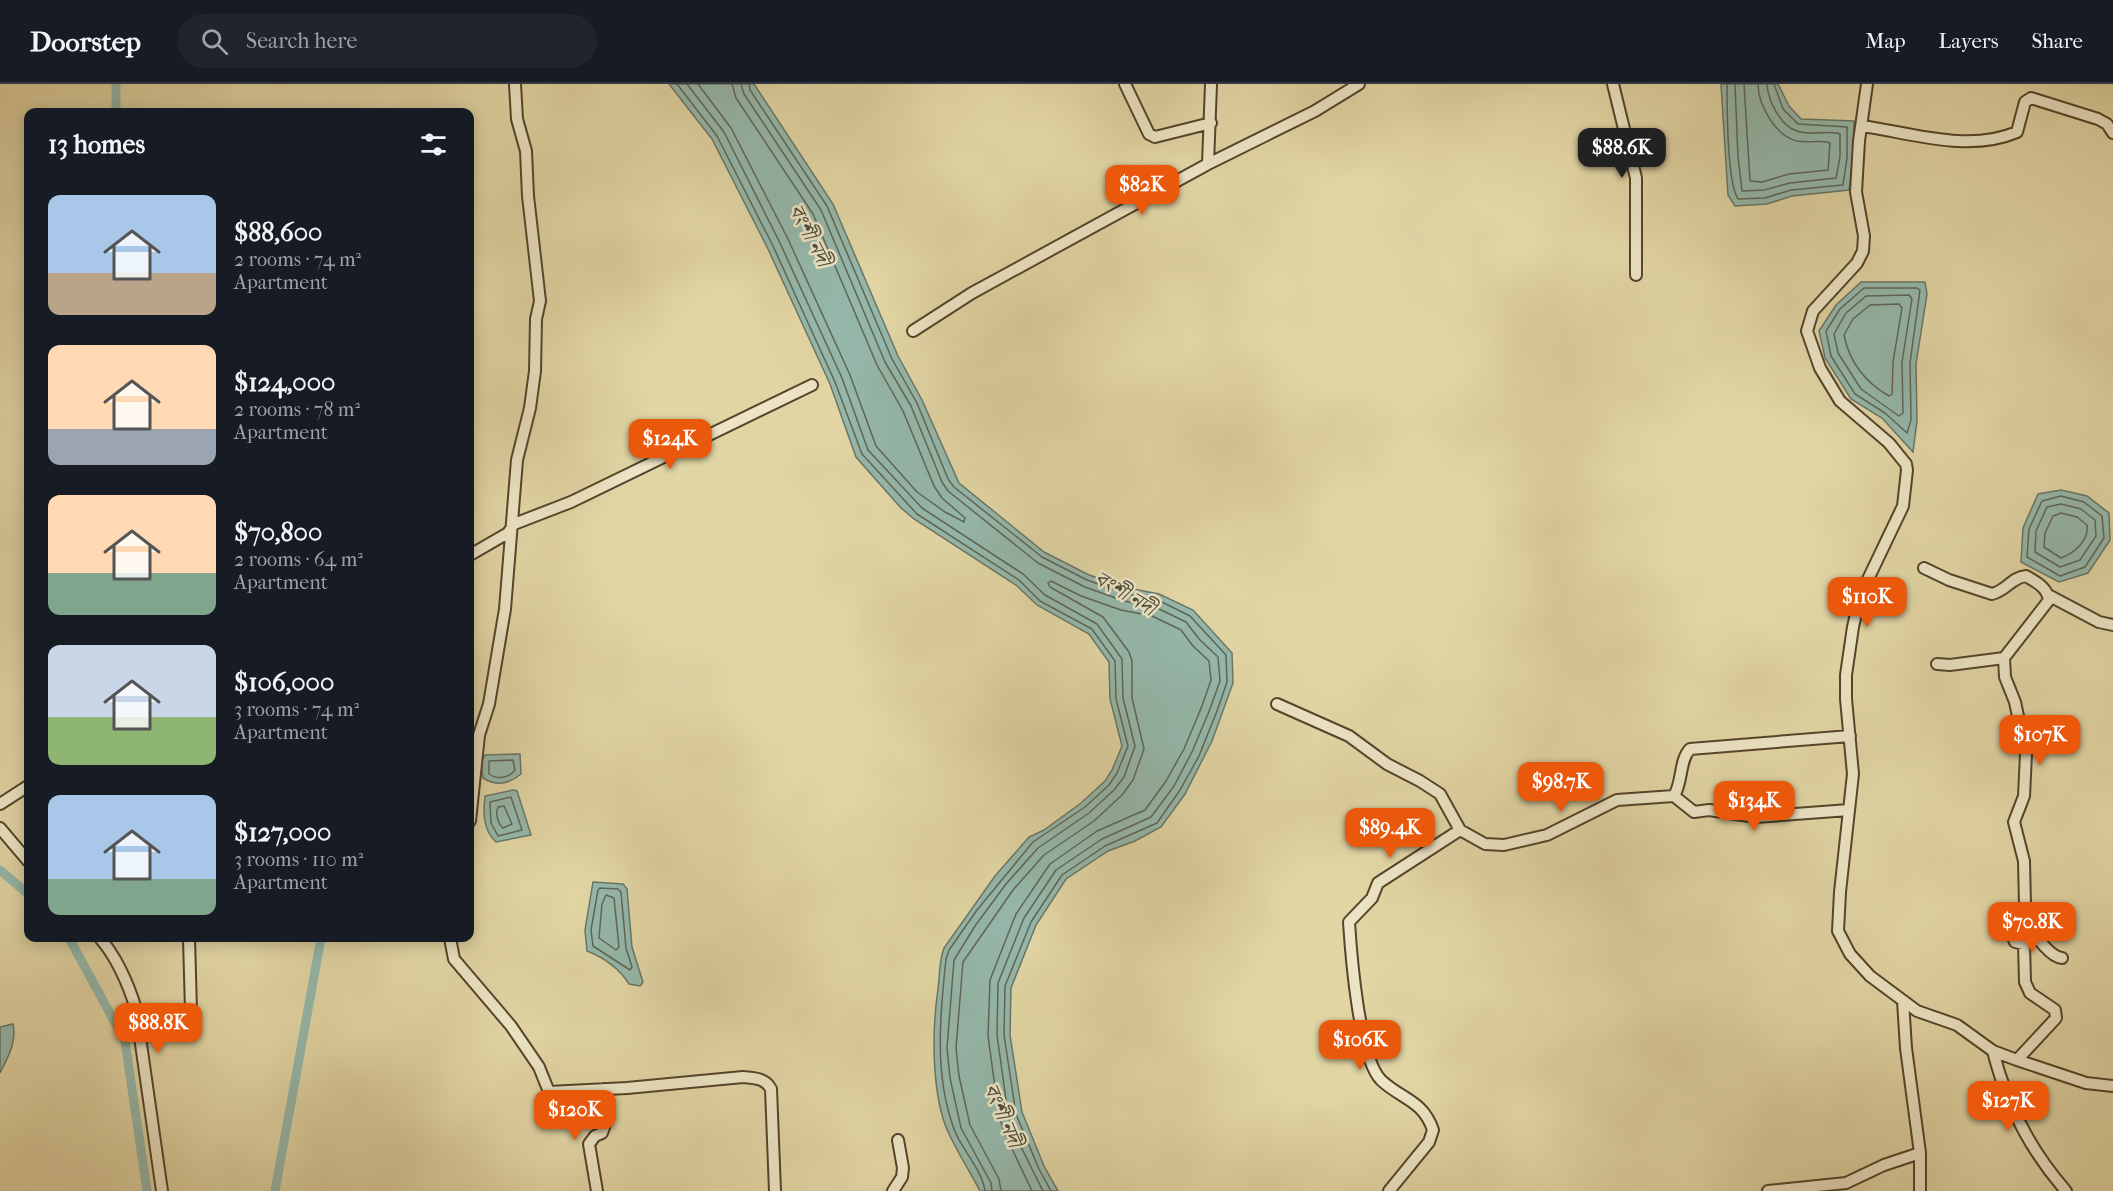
<!DOCTYPE html>
<meta charset="utf-8">
<style>
body{margin:0;font-family:"IM FELL French Canon","Noto Serif Bengali",serif;background:#20242c;color:#f1f3f6;height:100vh;display:flex;flex-direction:column;font-size:22px;white-space:nowrap}
*{box-sizing:border-box;margin:0}
p{font-size:20px;color:#9ea1a6}
.icon{flex:none;width:33px;height:33px;fill:none;stroke:currentColor;stroke-width:2;stroke-linecap:round;stroke-linejoin:round}
.map{position:relative;flex:1;overflow:hidden}
.sheet{position:absolute;left:24px;top:24px;width:450px;height:834px;display:flex;flex-direction:column;background:#171b24;border-radius:12px;box-shadow:0 3px 15px #0003}
.sheet>*{flex:none}
.price{position:absolute;translate:-50% -51px;padding:0 14px;border-radius:12px;background:#ea580c;color:#fff;font-size:20px;line-height:39px;filter:drop-shadow(0 2px 3px #0008)}
.price::after{content:'';position:absolute;left:50%;top:36px;width:18px;height:14px;margin-left:-9px;background:inherit;clip-path:polygon(0 0,100% 0,50% 100%)}
.price.current{background:#222;color:#fff}
ul{padding:0;list-style:none}
li{display:flex;align-items:center;gap:18px;height:150px;padding:0 24px}
li span{display:grid;place-items:center;flex:none;width:168px;height:120px;border-radius:12px;color:#555}
li>.icon{margin-inline-start:auto}
span .icon{width:72px;height:72px;fill:#fffc;stroke-width:1}
li b{font-size:26px}
h2{display:flex;justify-content:space-between;align-items:center;height:72px;padding:0 24px;font-size:26px}
header{display:flex;align-items:center;gap:36px;box-sizing:border-box;height:84px;padding:0 30px;background:#171b24;border-bottom:2px solid #363941}
header strong{font-size:28px}
nav{display:flex;gap:33px;margin-inline-start:auto;font-size:21px}
.search{width:420px;height:54px;background:#20242c;display:flex;align-items:center;gap:15px;box-sizing:border-box;padding:0 21px;border-radius:33px;color:#9ea1a6;font-size:22px}
.map>svg:first-child{display:block}
.water{fill:#95b8ab;stroke:#697667;stroke-width:1.5}
.lines{fill:none;stroke-linecap:round;stroke-linejoin:round}
.shore{stroke:#5e6656;stroke-width:1.5}
.canal{stroke:#95b8ab;stroke-width:9}
.minor-casing{stroke:#55442a;stroke-width:14}
.minor{stroke:#ece4c4;stroke-width:10}
.labels{text-anchor:middle;stroke-width:5;stroke-linejoin:round;paint-order:stroke}
.water-label{font-size:21px;font-style:italic;fill:#4d4d3c;stroke:#ece4c4}
</style>
<header>
<strong>Doorstep</strong>
<div class="search"><svg class="icon" aria-label="search" viewBox="0 0 24 24"><circle cx="10" cy="10" r="6"/><path d="M15 15l6 6"/></svg>Search here</div>
<nav><a>Map</a><a>Layers</a><a>Share</a></nav>
</header>
<div class="map">
<svg width="2113" height="1107" viewBox="0 0 2113 1107">
<rect width="100%" height="100%" fill="#e2d5a4"/>
<filter id="stains"><feTurbulence type="fractalNoise" baseFrequency=".00333" numOctaves="4"/><feColorMatrix values="0 0 0 0 .2 0 0 0 0 .09 0 0 0 0 .02 0 0 0 .5 -.17"/></filter>
<radialGradient id="worn" r=".72"><stop offset=".6" stop-color="#630" stop-opacity="0"/><stop offset="1" stop-color="#630" stop-opacity=".3"/></radialGradient>
<!-- water -->
<path class="water" d="M 669,0 L 754,0 L 833,120 L 898,272 L 922,316 L 959,399 L 1044,468 L 1089,491 L 1128,504 L 1159,510 L 1193,526 L 1232,569 L 1233,599 L 1212,657 L 1185,710 L 1161,743 L 1135,757 L 1108,767 L 1066,795 L 1036,841 L 1011,904 L 1010,951 L 1022,1028 L 1044,1082 L 1058,1107 L 980,1107 C 970,1088 958,1069 949,1050 C 931,1012 932,946 938,905 C 940,890 939,877 944,864 L 995,792 L 1029,753 L 1044,746 L 1081,719 L 1105,697 L 1112,686 L 1122,662 L 1110,615 L 1109,578 L 1089,550 L 1037,521 L 1016,501 L 914,435 L 901,424 L 856,373 L 830,300 L 768,165 L 712,55 Z
M 1721,0 L 1778,0 L 1789,22 L 1801,35 L 1854,37 L 1853,74 L 1849,106 L 1792,112 L 1767,120 L 1735,122 L 1728,111 Z
M 1861,198 L 1925,198 L 1927,210 L 1916,280 L 1917,337 L 1913,368 L 1882,334 L 1851,315 L 1825,274 L 1819,247 L 1836,221 Z
M 2061,406 L 2087,412 L 2109,429 L 2110,456 L 2088,489 L 2059,498 L 2021,478 L 2023,444 L 2038,410 Z
M 520,670 L 521,690 C 509,700 497,703 483,694 L 481,678 L 485,671 Z
M 513,706 L 517,707 L 531,751 L 496,758 C 483,746 483,729 485,712 Z
M 593,798 L 623,800 L 627,805 L 632,863 L 643,898 L 640,902 L 629,900 C 619,884 605,874 587,867 L 585,846 Z
M 13,940 C 17,958 8,973 0,989 L 0,943 Z
M 598,1009 L 603,1017 L 601,1038 C 587,1045 564,1046 550,1040 L 555,1013 Z"/>
<g class="lines">
<!-- shore -->
<path class="shore" d="M 677,0 L 717,52 L 773,162 L 835,298 L 862,370 L 917,430 L 1019,496 L 1040,517 L 1092,545 L 1115,577 L 1116,615 L 1128,662 L 1117,689 L 1109,701 L 1085,723 L 1033,758 L 977,826 L 949,866 L 946,875 C 940,931 934,991 954,1045 C 961,1065 982,1085 985,1107
M 687,0 L 724,48 L 780,159 L 842,294 L 868,366 L 922,424 L 1023,490 L 1045,511 L 1097,540 L 1122,575 L 1123,614 L 1135,662 L 1124,693 L 1114,706 L 1089,729 L 1038,764 L 1006,800 L 975,842 L 954,876 L 947,964 L 950,994 L 961,1044 L 991,1099 L 992,1107
M 698,0 L 731,44 L 788,155 L 850,291 L 876,362 L 917,408 L 945,428 L 964,438 L 965,434 L 942,414 L 934,402 L 903,327 L 877,281 L 813,130 L 736,14 L 732,0
M 741,0 L 744,10 L 821,126 L 885,278 L 911,322 L 942,398 L 948,407 L 1038,479 L 1085,503 L 1124,517 L 1155,523 L 1186,538 L 1200,556 L 1218,573 L 1220,597 L 1210,625 L 1192,668 L 1174,702 L 1151,733 L 1102,755 L 1056,786 L 1024,834 L 998,899 L 997,951 L 1008,1030 L 1013,1047 L 1043,1107
M 749,0 L 750,6 L 827,122 L 892,275 L 917,319 L 948,395 L 954,403 L 1042,473 L 1087,496 L 1126,510 L 1158,516 L 1190,532 L 1226,571 L 1227,598 L 1217,627 L 1199,672 L 1180,706 L 1157,739 L 1105,762 L 1062,791 L 1031,838 L 1005,902 L 1004,951 L 1016,1030 L 1039,1085 L 1051,1107
M 1727,0 C 1727,23 1727,98 1738,115 L 1765,114 L 1791,106 L 1843,101 L 1847,74 L 1847,43 L 1798,40 L 1783,25 L 1774,0
M 1735,0 L 1738,73 L 1742,107 L 1764,106 L 1790,99 L 1836,94 L 1840,73 L 1840,50 C 1826,46 1810,52 1797,47 C 1780,42 1768,16 1767,0
M 1744,0 L 1750,97 L 1762,98 L 1789,90 L 1828,86 L 1830,59 C 1820,56 1808,59 1797,57 C 1775,52 1758,20 1758,0
M 1864,204 L 1917,204 L 1920,206 L 1910,279 L 1911,336 L 1907,349 L 1885,329 L 1855,310 L 1831,272 L 1826,247 L 1840,225 Z
M 1909,211 L 1912,215 L 1902,278 L 1903,329 L 1899,332 L 1861,305 L 1838,269 L 1834,250 L 1846,229 L 1866,212 Z
M 1899,220 L 1902,224 L 1893,278 L 1892,310 L 1889,312 C 1866,299 1849,278 1844,251 L 1853,235 L 1870,221 Z
M 2061,412 L 2084,418 L 2102,432 L 2104,454 L 2085,483 L 2060,492 L 2027,473 L 2029,445 L 2042,417 Z
M 2061,420 L 2081,425 L 2095,436 L 2096,452 L 2080,476 L 2060,483 L 2035,468 L 2036,447 L 2047,423 Z
M 2061,429 L 2077,433 L 2087,441 C 2089,456 2075,469 2061,474 L 2044,463 L 2045,449 L 2053,432 Z
M 513,676 L 515,686 C 509,694 497,696 489,690 L 489,677 Z
M 511,713 L 522,746 L 498,752 L 491,739 L 490,718 Z
M 504,722 L 512,740 L 503,744 C 498,740 495,729 498,723 Z
M 600,804 L 618,805 L 621,808 L 626,864 L 632,883 L 630,886 L 593,862 L 591,846 L 598,806 Z
M 606,811 L 614,814 L 619,863 L 616,866 L 599,854 L 602,820 Z
M 593,1016 L 598,1025 L 596,1033 L 586,1036 L 558,1036 L 561,1019 Z
M 1001,1107 L 999,1095 L 970,1041 L 959,992 L 956,964 L 963,878 L 1013,806 L 1044,771 L 1094,737 L 1122,711 L 1133,696 L 1144,665 L 1132,614 L 1132,577 L 1129,568 L 1103,533 L 1050,503 L 1048,499 L 1051,497 L 1081,512 L 1121,526 L 1152,532 L 1181,546 L 1193,562 L 1209,577 L 1211,596 L 1202,622 L 1184,665 L 1166,697 L 1145,726 L 1097,747 L 1050,780 L 1016,830 L 990,896 L 988,952 L 999,1032 L 1005,1050 L 1032,1107"/>
<!-- canal -->
<path class="canal" d="M 116,0 L 116,28
M 0,786 L 28,810
M 69,854 L 125,957 L 147,1107
M 275,1107 L 321,854"/>
<!-- minor casing -->
<g class="minor-casing">
<path id="minor" d="M 1125,0 L 1149,50 L 1155,53 L 1211,39
M 1613,0 L 1636,94 L 1636,191
M 1867,0 L 1859,57 L 1856,108 L 1864,152 L 1863,167 L 1857,179 L 1813,227 L 1807,247 L 1820,284 L 1840,317 L 1889,359 L 1906,380 L 1907,386 L 1903,422 L 1860,512 L 1853,543 L 1846,591 L 1846,615 L 1853,690 L 1840,808 L 1838,847 L 1850,870 L 1870,892 L 1917,927 L 1957,941 L 1993,967 L 2017,976 L 2086,999 L 2113,1002
M 1862,42 C 1912,49 1968,69 2017,48 L 2025,18 L 2031,14 L 2098,35 L 2107,40 L 2113,49
M 1208,80 L 1211,0
M 913,247 L 972,209 L 1208,80 L 1315,27 L 1359,0
M 470,471 L 508,449 L 514,440 L 571,418 L 812,301
M 1924,484 L 1949,496 L 1992,510 C 2006,507 2012,493 2026,492 C 2036,498 2047,503 2049,516 L 2004,574 L 2005,593 L 2015,618 L 2026,670 L 2024,712 L 2014,738 L 2024,777 L 2025,821 L 2014,836 L 2012,851 L 2015,858 L 2024,860 L 2025,898 L 2030,909 L 2055,926 L 2056,934 L 2017,976
M 2048,511 L 2099,538 L 2113,541
M 1937,580 L 1950,581 L 2004,574
M 1277,620 L 1349,652 L 1387,680 L 1420,697 L 1440,710 L 1460,746 L 1485,760 L 1504,761 L 1547,751 L 1617,716 L 1674,712 C 1683,697 1679,677 1690,665 L 1850,652
M 1674,712 L 1694,728 L 1709,726 L 1756,733 L 1849,726
M 0,720 L 28,702
M 470,737 L 479,651 L 489,620 L 505,525 L 517,376 L 530,324 L 535,287 L 536,235 L 540,217 L 528,112 L 526,67 L 517,35 L 515,0
M 0,744 L 28,777
M 2024,823 L 2032,827 C 2032,832 2031,838 2032,843 C 2035,853 2051,873 2062,874
M 100,854 C 117,874 128,899 136,925 L 162,1107
M 450,854 L 454,875 L 511,942 L 539,983 L 549,1008 L 627,1004 L 743,993 C 755,994 765,994 771,1005 L 775,1107
M 1903,917 L 1906,964 L 1920,1069 L 1920,1107
M 187,942 L 191,927 L 189,854
M 1993,967 C 2006,1019 2030,1066 2066,1107
M 597,1107 L 589,1060 L 595,1052 L 602,1049 C 608,1034 608,1020 604,1005
M 893,1107 L 902,1093 L 903,1084 L 898,1056
M 1389,1107 L 1429,1058 L 1433,1046 C 1423,1016 1401,1015 1381,996 C 1359,974 1351,870 1349,838 L 1372,814 L 1378,799 L 1460,746
M 1768,1107 L 1846,1099 L 1884,1081 L 1920,1069"/>
</g>
<!-- minor -->
<use href="#minor" class="minor"/>
</g>
<g class="labels">
<!-- water labels -->
<g class="water-label">
<text transform="translate(810 151) rotate(63)" y="7">বংশী নদী</text>
<text transform="translate(1125 509) rotate(31)" y="7">বংশী নদী</text>
<text transform="translate(1003 1031) rotate(67)" y="7">বংশী নদী</text>
</g>
</g>
<rect width="100%" height="100%" filter="url(#stains)"/>
<rect width="100%" height="100%" fill="url(#worn)"/>
</svg>
<b class="price current" style="left:1622px;top:95px">$88.6K</b>
<b class="price" style="left:1142px;top:132px">$82K</b>
<b class="price" style="left:670px;top:386px">$124K</b>
<b class="price" style="left:1867px;top:544px">$110K</b>
<b class="price" style="left:2040px;top:682px">$107K</b>
<b class="price" style="left:1561px;top:729px">$98.7K</b>
<b class="price" style="left:1754px;top:748px">$134K</b>
<b class="price" style="left:1390px;top:775px">$89.4K</b>
<b class="price" style="left:2032px;top:869px">$70.8K</b>
<b class="price" style="left:158px;top:970px">$88.8K</b>
<b class="price" style="left:1360px;top:987px">$106K</b>
<b class="price" style="left:2008px;top:1048px">$127K</b>
<b class="price" style="left:575px;top:1057px">$120K</b>
<section class="sheet">
<h2>13 homes<svg class="icon" aria-label="filters" viewBox="0 0 24 24"><path d="M4 7h16M4 17h16"/><circle cx="9" cy="7" r="2"/><circle cx="15" cy="17" r="2"/></svg></h2>
<ul>
<li><span style="background:linear-gradient(#a9c7e8 65%,#b9a48a 0)"><svg class="icon" aria-label="home" viewBox="0 0 24 24"><path d="M3 11l9-7 9 7M6 9v11h12V9"/></svg></span><div><b>$88,600</b><p>2 rooms · 74 m²</p><p>Apartment</p></div></li>
<li><span style="background:linear-gradient(#ffd9b3 70%,#9aa5b1 0)"><svg class="icon" aria-label="home" viewBox="0 0 24 24"><path d="M3 11l9-7 9 7M6 9v11h12V9"/></svg></span><div><b>$124,000</b><p>2 rooms · 78 m²</p><p>Apartment</p></div></li>
<li><span style="background:linear-gradient(#ffd9b3 65%,#7fa58c 0)"><svg class="icon" aria-label="home" viewBox="0 0 24 24"><path d="M3 11l9-7 9 7M6 9v11h12V9"/></svg></span><div><b>$70,800</b><p>2 rooms · 64 m²</p><p>Apartment</p></div></li>
<li><span style="background:linear-gradient(#c9d6e8 60%,#8fb573 0)"><svg class="icon" aria-label="home" viewBox="0 0 24 24"><path d="M3 11l9-7 9 7M6 9v11h12V9"/></svg></span><div><b>$106,000</b><p>3 rooms · 74 m²</p><p>Apartment</p></div></li>
<li><span style="background:linear-gradient(#a9c7e8 70%,#7fa58c 0)"><svg class="icon" aria-label="home" viewBox="0 0 24 24"><path d="M3 11l9-7 9 7M6 9v11h12V9"/></svg></span><div><b>$127,000</b><p>3 rooms · 110 m²</p><p>Apartment</p></div></li>
</ul>
</section>
</div>
